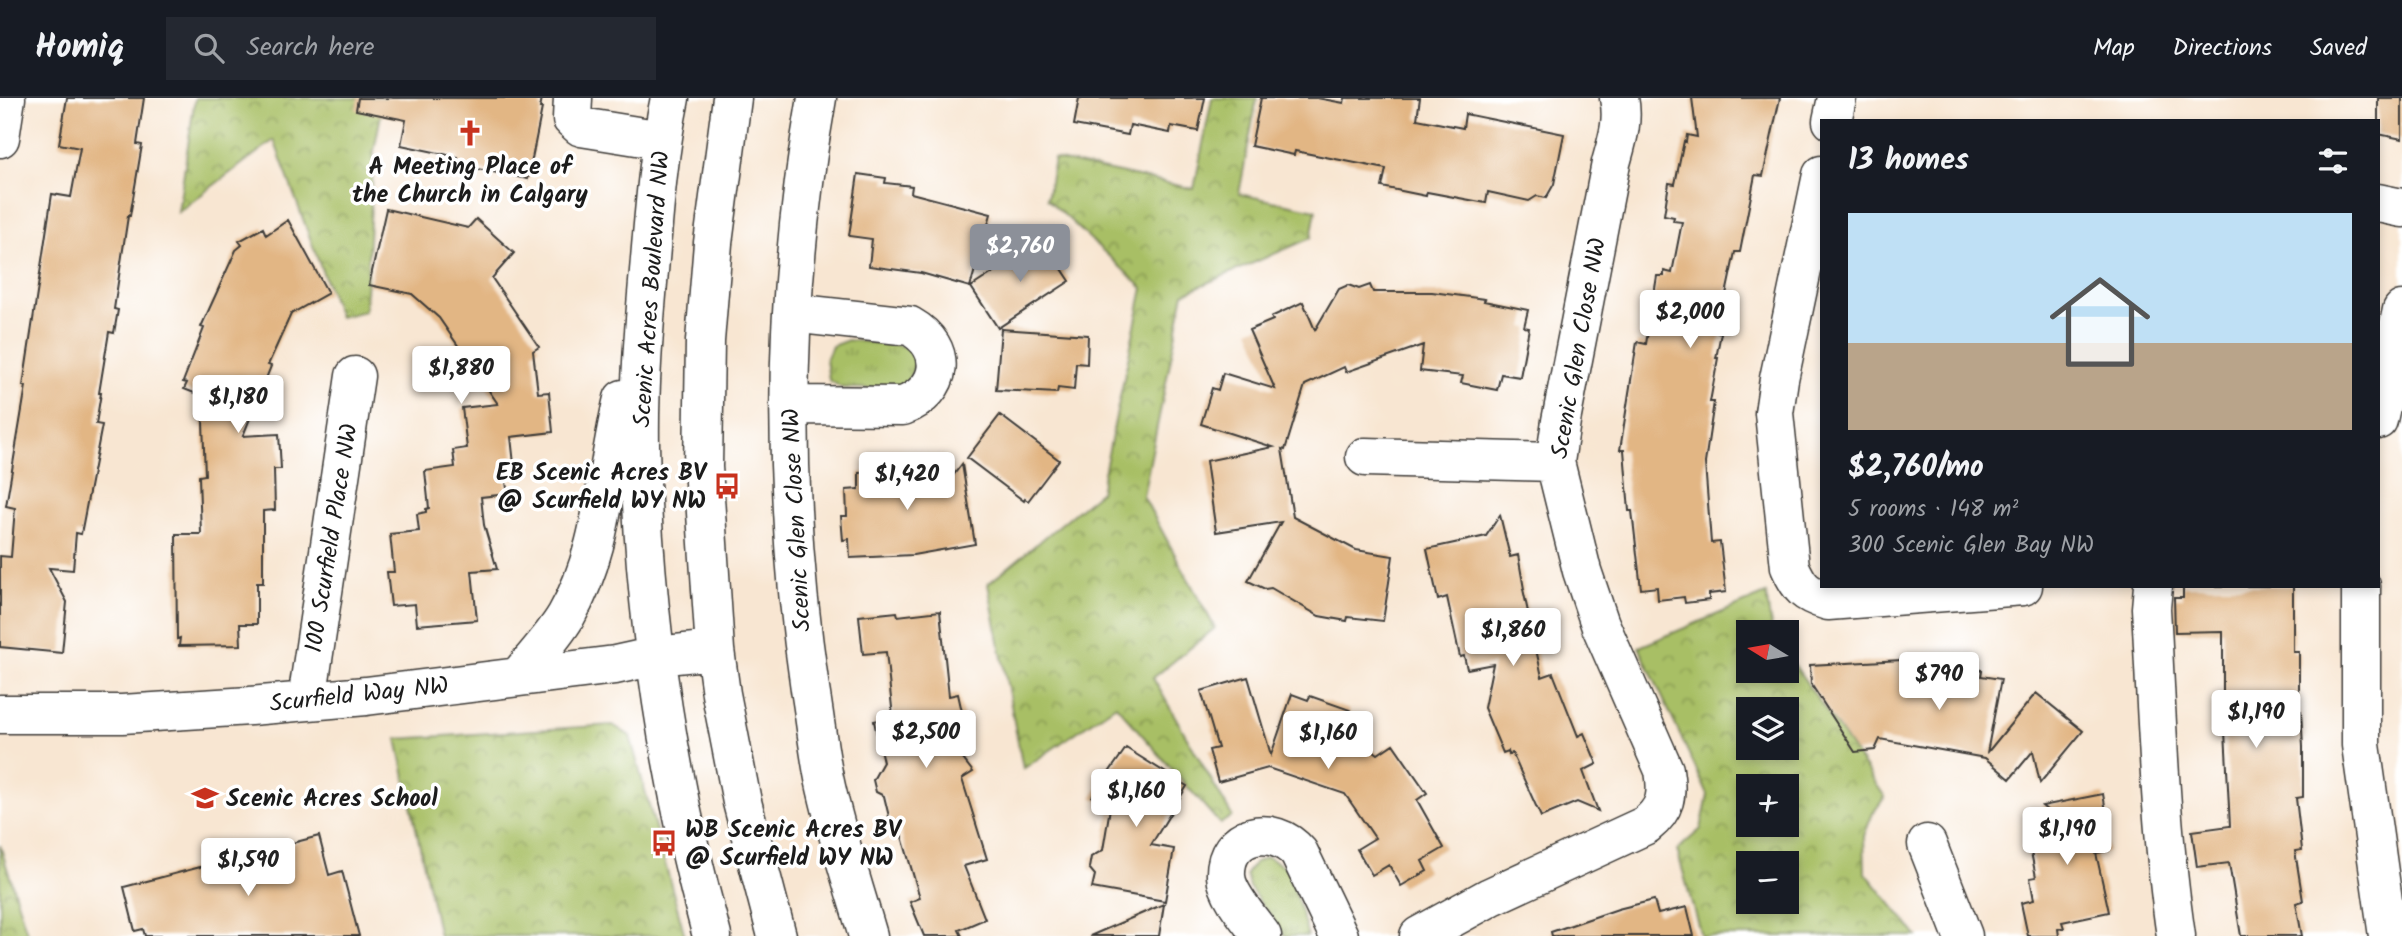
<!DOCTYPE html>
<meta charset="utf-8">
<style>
body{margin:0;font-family:Kalam,sans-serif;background:#242831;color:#f1f3f6;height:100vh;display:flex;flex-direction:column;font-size:26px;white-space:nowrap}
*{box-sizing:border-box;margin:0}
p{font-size:23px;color:#9ea1a6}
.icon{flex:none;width:38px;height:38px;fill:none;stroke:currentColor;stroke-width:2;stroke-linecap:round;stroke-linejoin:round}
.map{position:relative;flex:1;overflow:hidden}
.drawer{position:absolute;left:1820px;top:21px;width:560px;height:469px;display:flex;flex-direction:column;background:#171b24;border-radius:0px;box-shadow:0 4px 10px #0003}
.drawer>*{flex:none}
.needle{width:46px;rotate:281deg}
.controls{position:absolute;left:1736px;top:522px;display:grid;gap:14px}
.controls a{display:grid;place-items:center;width:63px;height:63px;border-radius:0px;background:#171b24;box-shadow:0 4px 10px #0003;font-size:35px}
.price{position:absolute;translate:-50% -60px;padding:0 16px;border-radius:7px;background:#fff;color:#222;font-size:23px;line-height:46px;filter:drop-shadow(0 2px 4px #0008)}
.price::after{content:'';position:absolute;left:50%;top:42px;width:21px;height:16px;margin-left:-10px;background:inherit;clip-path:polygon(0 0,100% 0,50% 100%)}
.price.selected{background:#8c9099;color:#fff}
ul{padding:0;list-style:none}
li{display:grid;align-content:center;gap:14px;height:371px;padding:0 28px}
li span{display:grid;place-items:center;height:217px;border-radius:0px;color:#555}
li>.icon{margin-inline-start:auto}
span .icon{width:126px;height:126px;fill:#fffc;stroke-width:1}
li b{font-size:30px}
h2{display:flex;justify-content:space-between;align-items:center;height:84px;padding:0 28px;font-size:30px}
header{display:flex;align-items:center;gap:42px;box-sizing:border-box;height:98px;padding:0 35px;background:#171b24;border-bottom:2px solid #363941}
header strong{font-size:33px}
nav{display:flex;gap:38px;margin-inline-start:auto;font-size:24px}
.search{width:490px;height:63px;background:#242831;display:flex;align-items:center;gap:18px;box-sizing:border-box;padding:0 24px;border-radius:0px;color:#9ea1a6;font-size:26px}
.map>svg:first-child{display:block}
.grass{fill:url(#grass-tufts);stroke:#626e40;stroke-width:2}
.park{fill:url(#park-crowns);stroke:#626e40;stroke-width:2;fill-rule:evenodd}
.building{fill:#e2b684}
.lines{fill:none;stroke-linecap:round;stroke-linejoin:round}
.minor-casing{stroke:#3d3a37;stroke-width:41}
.minor{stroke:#fff;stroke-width:38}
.labels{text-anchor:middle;stroke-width:7;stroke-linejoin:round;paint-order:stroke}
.poi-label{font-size:24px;font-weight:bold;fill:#1c1c1c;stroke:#fff;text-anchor:start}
.street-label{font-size:24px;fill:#1c1c1c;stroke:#fff}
</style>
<header>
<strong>Homiq</strong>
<div class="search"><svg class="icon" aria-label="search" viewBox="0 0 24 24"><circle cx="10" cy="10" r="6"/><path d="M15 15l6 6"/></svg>Search here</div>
<nav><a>Map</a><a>Directions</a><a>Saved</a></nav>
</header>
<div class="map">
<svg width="2402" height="838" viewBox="0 0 2402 838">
<defs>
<pattern id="grass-tufts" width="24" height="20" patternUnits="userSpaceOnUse" patternTransform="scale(1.75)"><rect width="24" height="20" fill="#a8bf65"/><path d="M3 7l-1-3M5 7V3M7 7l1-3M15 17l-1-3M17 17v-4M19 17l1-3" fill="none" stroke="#889a52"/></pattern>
<pattern id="park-crowns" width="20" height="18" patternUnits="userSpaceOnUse" patternTransform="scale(1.75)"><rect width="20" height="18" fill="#a8bf65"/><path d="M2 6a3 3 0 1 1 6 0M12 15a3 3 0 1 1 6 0" fill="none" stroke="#889a52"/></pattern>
</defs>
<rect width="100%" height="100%" fill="#fff"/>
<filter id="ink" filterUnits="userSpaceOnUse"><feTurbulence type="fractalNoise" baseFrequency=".0143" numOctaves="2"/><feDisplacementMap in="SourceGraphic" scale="14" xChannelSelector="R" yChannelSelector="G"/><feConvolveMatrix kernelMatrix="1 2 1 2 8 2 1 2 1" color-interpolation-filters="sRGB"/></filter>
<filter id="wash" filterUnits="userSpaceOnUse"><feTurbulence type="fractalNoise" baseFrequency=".00686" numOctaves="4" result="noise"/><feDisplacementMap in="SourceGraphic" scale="28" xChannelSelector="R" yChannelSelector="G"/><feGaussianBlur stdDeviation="1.57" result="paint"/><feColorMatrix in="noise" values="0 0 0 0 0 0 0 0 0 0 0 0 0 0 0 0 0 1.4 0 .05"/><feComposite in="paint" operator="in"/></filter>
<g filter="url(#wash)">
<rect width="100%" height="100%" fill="#f8e6d2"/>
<!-- grass -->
<path class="grass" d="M 848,242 L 903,248 C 923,264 913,277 899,291 L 842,290 L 829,282 L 826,262 L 832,248 Z
M 1267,759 L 1288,770 L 1308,838 L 1285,838 L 1249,789 L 1246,776 L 1255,764 Z"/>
<!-- park -->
<path class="park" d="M 195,0 L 384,0 L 374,53 L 365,213 L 339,219 L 274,42 L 178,114 Z
M 1212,0 L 1257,0 L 1239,96 L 1316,112 L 1311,140 L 1184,195 L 1143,398 L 1215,530 L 1153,580 L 1232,718 L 1220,726 L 1116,607 L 1023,671 L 988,486 L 1100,394 L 1143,190 L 1047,101 L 1054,61 L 1194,91 Z
M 1766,496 L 1772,534 L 1748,534 L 1748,572 L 1787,572 L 1787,556 L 1885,699 L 1873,715 L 1864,738 L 1865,774 L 1917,838 L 1701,838 L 1677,752 L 1701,731 L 1708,697 L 1639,549 ZM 1748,611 L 1787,611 L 1787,649 L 1748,649 ZM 1748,688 L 1787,688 L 1787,726 L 1748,726 ZM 1748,765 L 1787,765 L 1787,803 L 1748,803 Z
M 613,627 L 630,638 L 685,838 L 439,838 L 397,641 Z
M 0,747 L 28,838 L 0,838 Z"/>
<g id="blocks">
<!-- building -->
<path class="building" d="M 67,0 L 144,0 L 137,46 L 142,47 L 130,118 L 128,118 L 114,211 L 118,212 L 114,235 L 109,234 L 99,295 L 101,295 L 96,326 L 102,327 L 81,436 L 76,435 L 73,472 L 49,470 L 67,504 L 62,555 L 0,549 L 0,458 L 11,459 L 15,410 L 6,408 L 26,288 L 23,288 L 52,96 L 71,99 L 80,50 L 59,46 Z
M 358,0 L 542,0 L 540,10 L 542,10 L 528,81 L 457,67 L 458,59 L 401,47 L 406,22 L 356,12 Z
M 1079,0 L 1205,0 L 1198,33 L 1171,28 L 1170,35 L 1130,27 L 1128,37 L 1074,27 Z
M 1261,0 L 1317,0 L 1344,5 L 1345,0 L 1420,0 L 1417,21 L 1463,30 L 1465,16 L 1564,36 L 1554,86 L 1546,100 L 1537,98 L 1529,103 L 1488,94 L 1486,105 L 1427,94 L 1426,98 L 1382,89 L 1386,71 L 1295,53 L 1294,57 L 1251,48 Z
M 1692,0 L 1780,0 L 1763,78 L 1755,77 L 1740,154 L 1735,154 L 1718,234 L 1721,235 L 1716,260 L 1718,260 L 1710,304 L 1714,304 L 1705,365 L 1711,445 L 1720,444 L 1726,494 L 1709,496 L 1709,502 L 1685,505 L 1684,499 L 1658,502 L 1657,489 L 1641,491 L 1632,413 L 1629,413 L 1624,352 L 1620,352 L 1637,244 L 1646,246 L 1657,178 L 1664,178 L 1664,173 L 1672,175 L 1682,124 L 1673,123 L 1674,119 L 1664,117 L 1669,85 L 1675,86 L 1684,43 L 1686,44 L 1687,37 L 1697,39 Z
M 2378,0 L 2402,0 L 2402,41 L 2378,36 Z
M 858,76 L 886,80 L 885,85 L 912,88 L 911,95 L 991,116 L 970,189 L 921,175 L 869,168 L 872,141 L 849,138 Z
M 386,111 L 468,130 L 476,121 L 514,155 L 492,180 L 539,249 L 533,253 L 538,295 L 549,294 L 553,334 L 511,339 L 515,375 L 504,373 L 508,396 L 481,399 L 484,427 L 497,471 L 472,473 L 477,522 L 417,527 L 415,506 L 391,508 L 387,474 L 394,474 L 390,436 L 419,433 L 417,416 L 426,414 L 426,411 L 429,410 L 425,373 L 455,369 L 453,352 L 467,350 L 462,310 L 498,306 L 439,220 L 412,196 L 369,187 Z
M 288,122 L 328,195 L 291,216 L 268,267 L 271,268 L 243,338 L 279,336 L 281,371 L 274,371 L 275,412 L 263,413 L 263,485 L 257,485 L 257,526 L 240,526 L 241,547 L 179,548 L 180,540 L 177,541 L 176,436 L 201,436 L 199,378 L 205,377 L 202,298 L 184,291 L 187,285 L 183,284 L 204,230 L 201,229 L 236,152 L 242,147 L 239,143 L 263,130 L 266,137 Z
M 1043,142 L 1070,183 L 998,230 L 971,189 Z
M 1348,187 L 1359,191 L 1370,187 L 1373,194 L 1432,194 L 1485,201 L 1484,203 L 1528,212 L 1524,229 L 1529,230 L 1520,279 L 1501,276 L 1497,292 L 1461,285 L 1463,278 L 1420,273 L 1423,247 L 1346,274 L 1344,269 L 1305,287 L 1285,352 L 1282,351 L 1293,419 L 1356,452 L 1393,458 L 1383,523 L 1348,519 L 1347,523 L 1319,518 L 1271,490 L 1265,491 L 1248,483 L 1281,424 L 1216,434 L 1206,363 L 1273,349 L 1201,326 L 1212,290 L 1218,292 L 1223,275 L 1275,291 L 1249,232 L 1273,222 L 1271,219 L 1303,204 L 1315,232 L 1339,191 Z
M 1001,231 L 1088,237 L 1087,266 L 1076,265 L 1074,292 L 1058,290 L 1057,295 L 996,292 Z
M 1000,317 L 1059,362 L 1028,403 L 1025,401 L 1024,403 L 967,360 Z
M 937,359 L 942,392 L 962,366 L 975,446 L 913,457 L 850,460 L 849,441 L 843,442 L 841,418 L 847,418 L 846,392 L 859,391 L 859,375 L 904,372 L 903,364 Z
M 1500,417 L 1510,459 L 1518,457 L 1524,491 L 1523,491 L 1542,579 L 1553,575 L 1578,638 L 1584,635 L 1597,666 L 1583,673 L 1598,713 L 1577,704 L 1541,719 L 1512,655 L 1509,657 L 1508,653 L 1503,655 L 1484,610 L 1493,566 L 1467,571 L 1464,558 L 1460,559 L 1447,499 L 1438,502 L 1427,451 L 1486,438 Z
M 2183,488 L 2293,488 L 2293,554 L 2299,554 L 2299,613 L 2301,613 L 2303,649 L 2303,699 L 2296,700 L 2302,752 L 2295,753 L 2303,803 L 2296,805 L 2302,838 L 2241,838 L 2229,765 L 2197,769 L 2192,733 L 2230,728 L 2223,595 L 2223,533 L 2175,534 L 2174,500 L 2183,500 Z
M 940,513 L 949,598 L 958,596 L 967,636 L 947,640 L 973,674 L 962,681 L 987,761 L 964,768 L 985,821 L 959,832 L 962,838 L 924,838 L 910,804 L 920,800 L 898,725 L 891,727 L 884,698 L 876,694 L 873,682 L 883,664 L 874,623 L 893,619 L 886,554 L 863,556 L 859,518 L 897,514 L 898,518 Z
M 1921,561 L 1982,572 L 1981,578 L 2001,581 L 1987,655 L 2036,595 L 2083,633 L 2040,685 L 2033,653 L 2010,681 L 1985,660 L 1880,641 L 1875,652 L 1855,654 L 1811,586 L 1810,567 Z
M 1248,579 L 1271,657 L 1292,596 L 1308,602 L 1310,598 L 1350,612 L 1344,630 L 1378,656 L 1393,646 L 1427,695 L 1417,702 L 1444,750 L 1422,763 L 1427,773 L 1401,788 L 1389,767 L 1372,777 L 1357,751 L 1375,740 L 1345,696 L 1268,670 L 1218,684 L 1209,652 L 1218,650 L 1201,593 Z
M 1126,650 L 1187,688 L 1151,747 L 1174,751 L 1165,803 L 1092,790 L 1095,777 L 1089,770 L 1091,759 L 1103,752 L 1110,710 L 1092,699 Z
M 2103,696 L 2108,725 L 2103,727 L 2108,753 L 2096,755 L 2109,814 L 2062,824 L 2064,830 L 2058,831 L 2059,838 L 2028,838 L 2021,805 L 2034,802 L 2030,780 L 2036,779 L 2027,734 L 2065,727 L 2042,708 Z
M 319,738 L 329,777 L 342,773 L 359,838 L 145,838 L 143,831 L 135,833 L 124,789 Z
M 1654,802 L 1658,816 L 1687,809 L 1694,838 L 1552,838 L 1551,834 L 1618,811 Z
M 1164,806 L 1159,838 L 1090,838 Z"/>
</g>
</g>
<g filter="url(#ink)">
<use href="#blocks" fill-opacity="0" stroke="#3d3a37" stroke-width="2"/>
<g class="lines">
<!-- minor casing -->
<g class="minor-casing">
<path id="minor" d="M 573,0 L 572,21 L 581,29 L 662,42
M 670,0 C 658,57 654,115 649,173 C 644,231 639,289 640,347 C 643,513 668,678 712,838
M 732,0 L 713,145 L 705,243 L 703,369 L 715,552 L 721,596 L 742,704 L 777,838
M 817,0 C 782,195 781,395 810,591 C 815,620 818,650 824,680 C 835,733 853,786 868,838
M 1832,23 L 1837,0
M 0,40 L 6,0
M 1822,77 L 1779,281 L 1774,315 L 1790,469 C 1800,491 1805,496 1828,503 L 2023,488
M 2378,105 L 2402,110
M 789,307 L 903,308 C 944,292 949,250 910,228 L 792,215
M 2378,322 L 2402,212
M 1365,359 L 1555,364
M 2153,488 L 2151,510 C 2157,618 2160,730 2176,838
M 2361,488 L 2361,647 L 2388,838
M 519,578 C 534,559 553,540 566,518 C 604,452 605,374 623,301
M 307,602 L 355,278
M 0,616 L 122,616 L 250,608 L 366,598 L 615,567 L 656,558 L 715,552
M 1927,746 L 1963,838
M 1262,838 C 1251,823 1227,796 1226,778 C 1224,735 1273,724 1299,755 L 1339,838
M 1419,838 L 1490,799 L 1646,727 C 1666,711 1668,697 1664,672 L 1600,526 L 1582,473 L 1555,364 L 1561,323 L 1611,65 C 1617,43 1624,23 1619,0"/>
</g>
<!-- minor -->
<use href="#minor" class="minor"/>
</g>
</g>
<!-- icons -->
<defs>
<g id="church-bare" transform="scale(2.1)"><path d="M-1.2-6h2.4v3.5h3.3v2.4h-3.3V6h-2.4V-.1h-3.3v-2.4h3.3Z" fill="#c8321e" stroke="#fff" stroke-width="2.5" paint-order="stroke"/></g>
<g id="bus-bare" transform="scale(2.1)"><path d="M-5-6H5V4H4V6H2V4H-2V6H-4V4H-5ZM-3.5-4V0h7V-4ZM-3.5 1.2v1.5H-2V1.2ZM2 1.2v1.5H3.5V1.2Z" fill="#c8321e" stroke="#fff" stroke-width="2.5" paint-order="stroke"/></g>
<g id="school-bare" transform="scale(2.1)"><path d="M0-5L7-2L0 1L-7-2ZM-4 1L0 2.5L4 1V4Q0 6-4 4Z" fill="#c8321e" stroke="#fff" stroke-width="2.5" paint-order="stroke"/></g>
</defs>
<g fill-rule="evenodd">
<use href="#church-bare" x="470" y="35"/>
<use href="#bus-bare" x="727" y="388"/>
<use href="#school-bare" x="205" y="700"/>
<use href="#bus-bare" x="664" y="745"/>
</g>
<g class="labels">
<!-- poi labels -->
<g class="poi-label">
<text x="470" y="76" text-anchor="middle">A Meeting Place of<tspan x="470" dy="28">the Church in Calgary</tspan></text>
<text x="706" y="382" text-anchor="end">EB Scenic Acres BV<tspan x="706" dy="28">@ Scurfield WY NW</tspan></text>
<text x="226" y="708">Scenic Acres School</text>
<text x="685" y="739">WB Scenic Acres BV<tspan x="685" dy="28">@ Scurfield WY NW</tspan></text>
</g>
<!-- street labels -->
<g class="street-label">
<text transform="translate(651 191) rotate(-86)" y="8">Scenic Acres Boulevard NW</text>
<text transform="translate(1578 250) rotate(-80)" y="8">Scenic Glen Close NW</text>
<text transform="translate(796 422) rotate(-93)" y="8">Scenic Glen Close NW</text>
<text transform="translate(331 440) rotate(-81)" y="8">100 Scurfield Place NW</text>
<text transform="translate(359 596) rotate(-6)" y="8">Scurfield Way NW</text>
</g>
</g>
</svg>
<div class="controls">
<a><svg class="needle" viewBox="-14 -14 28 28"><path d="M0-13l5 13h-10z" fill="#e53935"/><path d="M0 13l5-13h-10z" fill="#9ea1a6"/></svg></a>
<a><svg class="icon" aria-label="layers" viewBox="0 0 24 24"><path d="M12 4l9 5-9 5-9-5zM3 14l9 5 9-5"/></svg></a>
<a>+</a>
<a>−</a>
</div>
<b class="price selected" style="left:1020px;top:186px">$2,760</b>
<b class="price" style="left:1690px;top:252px">$2,000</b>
<b class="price" style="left:461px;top:308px">$1,880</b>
<b class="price" style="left:238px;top:337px">$1,180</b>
<b class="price" style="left:907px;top:414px">$1,420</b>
<b class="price" style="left:1513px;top:570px">$1,860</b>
<b class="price" style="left:1939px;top:614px">$790</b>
<b class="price" style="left:2256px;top:652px">$1,190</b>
<b class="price" style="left:926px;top:672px">$2,500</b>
<b class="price" style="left:1328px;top:673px">$1,160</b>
<b class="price" style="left:1136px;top:731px">$1,160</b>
<b class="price" style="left:2067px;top:769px">$1,190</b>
<b class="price" style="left:248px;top:800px">$1,590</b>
<section class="drawer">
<h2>13 homes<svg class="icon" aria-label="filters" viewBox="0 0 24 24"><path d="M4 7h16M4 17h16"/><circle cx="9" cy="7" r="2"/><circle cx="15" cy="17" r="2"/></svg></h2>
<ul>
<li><span style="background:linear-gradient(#bfe0f5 60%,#b9a48a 0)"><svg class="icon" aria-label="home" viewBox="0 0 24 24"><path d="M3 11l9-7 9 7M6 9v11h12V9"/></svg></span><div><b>$2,760/mo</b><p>5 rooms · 148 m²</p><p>300 Scenic Glen Bay NW</p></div></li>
</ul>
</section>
</div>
